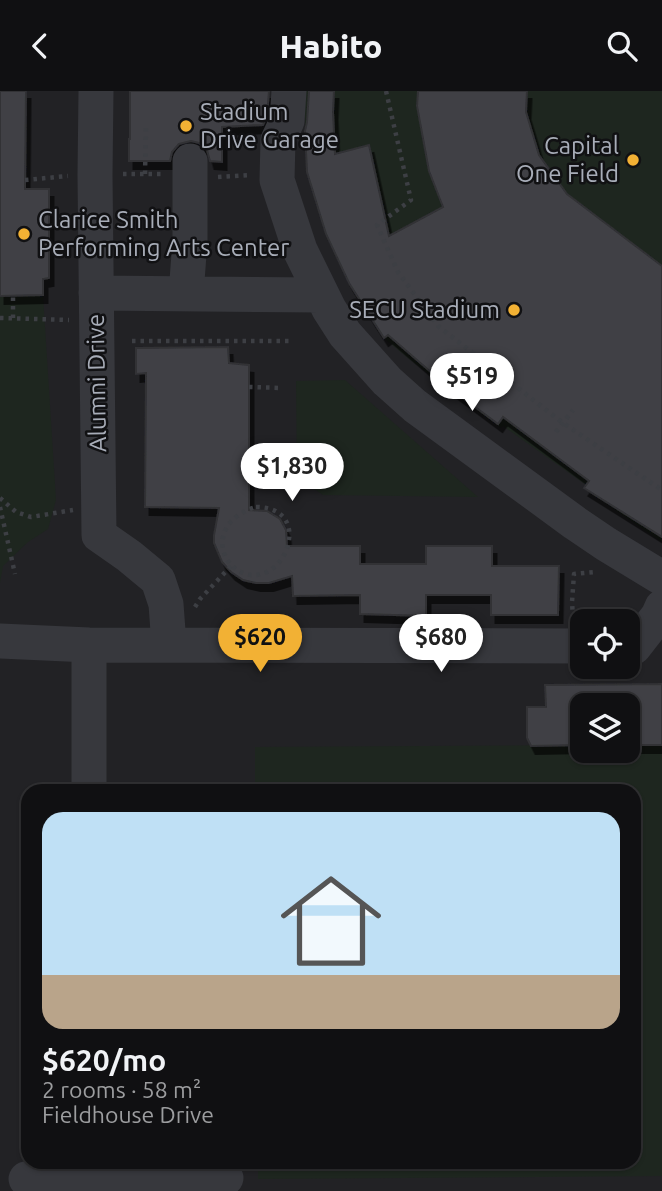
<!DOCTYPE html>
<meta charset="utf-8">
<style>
body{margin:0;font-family:Ubuntu,sans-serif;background:#19191b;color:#f1f3f6;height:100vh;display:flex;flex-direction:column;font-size:26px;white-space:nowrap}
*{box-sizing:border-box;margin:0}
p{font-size:23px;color:#9c9d9f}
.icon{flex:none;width:38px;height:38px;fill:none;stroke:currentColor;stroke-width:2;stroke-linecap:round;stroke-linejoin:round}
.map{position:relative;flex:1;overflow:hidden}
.side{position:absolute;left:21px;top:693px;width:620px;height:385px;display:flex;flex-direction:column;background:#101012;border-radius:21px;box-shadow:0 2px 5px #0004,0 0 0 2px #303032}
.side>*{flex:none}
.fabs{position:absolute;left:570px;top:518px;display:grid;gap:14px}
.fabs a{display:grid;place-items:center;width:70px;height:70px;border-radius:14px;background:#101012;box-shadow:0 2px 5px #0004,0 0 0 2px #303032;font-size:35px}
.price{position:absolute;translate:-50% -60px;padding:0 16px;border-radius:24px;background:#fff;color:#222;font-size:23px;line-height:46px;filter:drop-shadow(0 2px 4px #0008)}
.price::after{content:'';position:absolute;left:50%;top:42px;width:21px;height:16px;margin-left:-10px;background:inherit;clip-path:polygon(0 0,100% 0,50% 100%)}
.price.active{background:#f2b134;color:#111}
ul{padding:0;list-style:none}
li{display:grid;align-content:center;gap:14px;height:371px;padding:0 21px}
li+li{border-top:2px solid #303032}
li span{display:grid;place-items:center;height:217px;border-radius:21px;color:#555}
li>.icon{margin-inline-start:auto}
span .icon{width:126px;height:126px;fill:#fffc;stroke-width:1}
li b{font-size:30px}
header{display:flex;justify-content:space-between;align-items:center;height:91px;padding:0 21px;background:#101012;font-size:32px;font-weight:800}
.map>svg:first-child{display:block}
.built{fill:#222225;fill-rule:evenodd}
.green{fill:#1e261f}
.building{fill:#404145;stroke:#303034;stroke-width:2;filter:url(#shadow)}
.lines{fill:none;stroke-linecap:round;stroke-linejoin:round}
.path{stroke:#3d3f44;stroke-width:4.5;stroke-dasharray:3.5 5;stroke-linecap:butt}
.minor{stroke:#37383d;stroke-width:35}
.poi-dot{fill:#f2b134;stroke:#111113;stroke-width:2.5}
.labels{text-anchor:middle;stroke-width:5;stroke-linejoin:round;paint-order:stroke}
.poi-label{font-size:24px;fill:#a8adb8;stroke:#111113;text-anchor:start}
.street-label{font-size:24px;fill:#a8adb8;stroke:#111113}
</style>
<header><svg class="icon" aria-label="back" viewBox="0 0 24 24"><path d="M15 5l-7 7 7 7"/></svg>Habito<svg class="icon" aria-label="search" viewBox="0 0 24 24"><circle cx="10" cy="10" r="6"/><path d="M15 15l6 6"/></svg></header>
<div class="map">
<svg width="662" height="1100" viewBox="0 0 662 1100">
<defs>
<filter id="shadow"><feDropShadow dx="4.5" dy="8" stdDeviation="0" flood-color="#0009"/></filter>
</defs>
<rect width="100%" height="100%" fill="#161618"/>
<!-- built -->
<path class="built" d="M 0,0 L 662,0 L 662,1100 L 0,1100 ZM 583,530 L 628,530 L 628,576 L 583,576 ZM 583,614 L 628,614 L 628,660 L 583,660 ZM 28,700 L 634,700 L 634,1071 L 28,1071 Z"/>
<!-- green -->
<path class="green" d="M 304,0 L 662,0 L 662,451 L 588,400 L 589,396 L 503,335 L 501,337 L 409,268 L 384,247 L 349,192 L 326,143 L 307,81 Z
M 43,204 L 56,409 L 48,438 L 28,451 L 3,475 L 0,492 L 0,205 Z
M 345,289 L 478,406 L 323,404 L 297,386 L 296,290 Z
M 583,654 L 583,660 L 628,660 L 628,654 L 662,654 L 662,1085 L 258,1088 L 258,1071 L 634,1071 L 634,700 L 255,700 L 255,656 Z"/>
<!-- building -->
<path class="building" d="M 0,0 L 26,0 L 25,98 L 49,98 L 49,187 L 43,188 L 43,204 L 0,205 Z
M 130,0 L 269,0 L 267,25 L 263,34 L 222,36 L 222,71 L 210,70 L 207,59 L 199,52 L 191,50 L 179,53 L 172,61 L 170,70 L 129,70 L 129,48 L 130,48 Z
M 309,0 L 334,0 L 333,21 L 335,63 L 369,54 L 389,145 L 443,116 L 429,80 L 417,15 L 418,0 L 527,0 L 526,21 L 539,64 L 567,103 L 662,175 L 662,446 L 584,397 L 589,390 L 503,326 L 498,333 L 447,295 L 388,244 L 384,247 L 349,192 L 326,143 L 307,81 L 305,40 L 307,31 Z
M 228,256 L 229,272 L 249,274 L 249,419 L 267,420 L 280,428 L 286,439 L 287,455 L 360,455 L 360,473 L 426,473 L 426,455 L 492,455 L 492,475 L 559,475 L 558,524 L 491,524 L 491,504 L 426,504 L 426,525 L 360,523 L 360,504 L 293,505 L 292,485 L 269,492 L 256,492 L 243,489 L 231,481 L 222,471 L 214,452 L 214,444 L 219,417 L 145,416 L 146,282 L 136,283 L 136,257 Z
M 662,593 L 662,654 L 628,654 L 628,614 L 583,614 L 583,654 L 531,655 L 527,647 L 527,616 L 546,616 L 545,594 Z"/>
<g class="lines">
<!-- path -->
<path class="path" d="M 386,0 L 411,109 L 377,134 L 398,181 L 438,235 L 563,332 L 662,399
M 123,83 L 164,83
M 145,83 L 146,37
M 218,86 L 251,84
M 25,89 L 68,85
M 0,227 L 69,229
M 13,227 L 13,205
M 132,250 L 293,250
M 249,296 L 282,297
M 556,341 L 573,319
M 0,407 L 16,421 L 31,426 L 73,419
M 0,416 L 15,483
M 256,416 C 316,416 285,498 243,482 C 223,474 216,450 229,433 C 236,424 246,419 256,416 Z
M 195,516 L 200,508 L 231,475
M 573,527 L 572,511 L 574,483 L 595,481"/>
<!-- minor -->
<path class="minor" d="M 96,0 L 95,84 L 99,444 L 129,465 L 158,489 L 166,513 L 169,554
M 289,0 L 287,30 L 278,49 L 277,89 L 300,159 L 329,218 L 345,243 L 387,290 L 415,315 L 575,432 L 606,453 L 662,487
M 96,202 L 321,204
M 186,203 L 190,150 L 190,70
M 0,550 L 89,554 L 583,555
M 89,554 L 89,700
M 634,556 L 658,525 L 662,516
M 26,1088 L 226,1087"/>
</g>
<!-- markers -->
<g class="poi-dot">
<circle cx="186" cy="35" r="7"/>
<circle cx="633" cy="69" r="7"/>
<circle cx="24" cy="143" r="7"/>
<circle cx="514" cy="219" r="7"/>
</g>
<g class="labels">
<!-- poi labels -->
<g class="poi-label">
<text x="200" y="29">Stadium<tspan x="200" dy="28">Drive Garage</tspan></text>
<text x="619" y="63" text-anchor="end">Capital<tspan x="619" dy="28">One Field</tspan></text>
<text x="38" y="137">Clarice Smith<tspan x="38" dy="28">Performing Arts Center</tspan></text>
<text x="500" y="227" text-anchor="end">SECU Stadium</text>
</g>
<!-- street labels -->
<g class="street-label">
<text transform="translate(97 292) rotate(-91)" y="8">Alumni Drive</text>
</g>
</g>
</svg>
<div class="fabs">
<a><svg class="icon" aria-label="locate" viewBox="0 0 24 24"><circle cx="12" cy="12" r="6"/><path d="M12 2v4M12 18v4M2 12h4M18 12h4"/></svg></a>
<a><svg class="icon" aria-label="layers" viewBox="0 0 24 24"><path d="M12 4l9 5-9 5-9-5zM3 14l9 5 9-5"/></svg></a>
</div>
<b class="price" style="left:472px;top:322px">$519</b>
<b class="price" style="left:292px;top:412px">$1,830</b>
<b class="price active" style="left:260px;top:583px">$620</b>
<b class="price" style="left:441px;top:583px">$680</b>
<section class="side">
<ul>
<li><span style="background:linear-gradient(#bfe0f5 75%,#b9a48a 0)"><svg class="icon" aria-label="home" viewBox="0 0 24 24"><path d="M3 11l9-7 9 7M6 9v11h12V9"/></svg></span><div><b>$620/mo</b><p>2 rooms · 58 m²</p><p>Fieldhouse Drive</p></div></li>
</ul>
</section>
</div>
